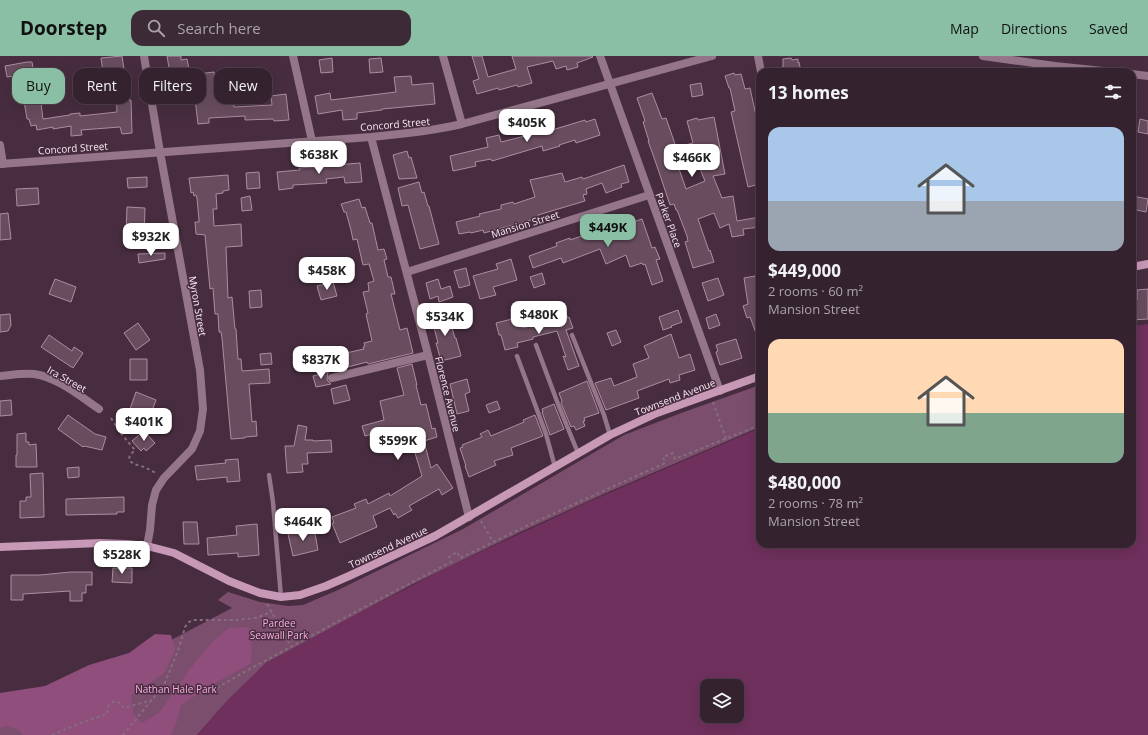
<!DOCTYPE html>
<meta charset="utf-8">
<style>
body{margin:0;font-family:"Open Sans",sans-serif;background:#3d2a37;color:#f1f3f6;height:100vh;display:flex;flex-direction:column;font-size:15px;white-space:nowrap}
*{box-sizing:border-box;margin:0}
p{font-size:13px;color:#aaa4aa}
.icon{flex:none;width:22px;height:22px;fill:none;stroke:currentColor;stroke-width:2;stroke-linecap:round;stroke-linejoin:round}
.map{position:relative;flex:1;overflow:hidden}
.sheet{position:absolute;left:756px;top:12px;width:380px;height:480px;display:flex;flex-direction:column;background:#35222f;border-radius:12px;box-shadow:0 4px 16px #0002,0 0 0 1px #4f3f4b}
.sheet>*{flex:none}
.banner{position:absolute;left:12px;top:12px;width:380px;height:36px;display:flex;gap:8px}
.controls{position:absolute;left:700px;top:623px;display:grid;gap:8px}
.controls a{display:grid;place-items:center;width:44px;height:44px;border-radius:8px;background:#35222f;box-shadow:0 4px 16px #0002,0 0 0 1px #4f3f4b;font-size:20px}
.price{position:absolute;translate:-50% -34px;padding:0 9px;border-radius:8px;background:#fff;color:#222;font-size:13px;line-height:26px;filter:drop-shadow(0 1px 2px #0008)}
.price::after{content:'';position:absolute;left:50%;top:24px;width:12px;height:9px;margin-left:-6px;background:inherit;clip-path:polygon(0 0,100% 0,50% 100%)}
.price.on{background:#8abfa5;color:#111}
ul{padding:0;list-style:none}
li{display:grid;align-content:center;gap:8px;height:212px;padding:0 12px}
li span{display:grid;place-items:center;height:124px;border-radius:12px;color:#555}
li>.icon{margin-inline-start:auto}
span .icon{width:72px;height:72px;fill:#fffc;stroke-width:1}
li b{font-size:17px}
h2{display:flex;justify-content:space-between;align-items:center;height:48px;padding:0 12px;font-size:17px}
.chip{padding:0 14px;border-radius:12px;background:#35222f;box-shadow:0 4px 16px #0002,0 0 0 1px #4f3f4b;font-size:14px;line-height:36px}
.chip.on{background:#8abfa5;color:#111}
header{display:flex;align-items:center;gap:24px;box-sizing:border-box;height:56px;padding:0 20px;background:#8abfa5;color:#111}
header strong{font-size:19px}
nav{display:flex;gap:22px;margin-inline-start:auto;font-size:14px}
.search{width:280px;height:36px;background:#3d2a37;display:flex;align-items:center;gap:10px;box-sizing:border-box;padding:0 14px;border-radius:12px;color:#aaa4aa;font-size:15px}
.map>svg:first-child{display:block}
.green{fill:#7c4e6d}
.forest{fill:#8f4e7b}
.water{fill:#6f305d;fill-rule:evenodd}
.building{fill:#694d5f;stroke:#ac8da1;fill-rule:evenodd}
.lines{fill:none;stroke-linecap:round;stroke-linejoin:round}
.path{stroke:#846d7d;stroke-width:2;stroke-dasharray:3 3;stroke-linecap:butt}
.service{stroke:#947589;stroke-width:4.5}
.minor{stroke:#947589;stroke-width:8}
.secondary{stroke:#c898b7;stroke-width:8}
.labels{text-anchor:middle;stroke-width:3;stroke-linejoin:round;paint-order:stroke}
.street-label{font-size:10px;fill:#f8e6f1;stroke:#472d3f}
.park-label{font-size:10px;fill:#faaee1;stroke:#472d3f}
</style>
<header>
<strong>Doorstep</strong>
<div class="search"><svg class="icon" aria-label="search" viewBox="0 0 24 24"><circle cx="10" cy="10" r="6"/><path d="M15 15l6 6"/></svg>Search here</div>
<nav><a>Map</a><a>Directions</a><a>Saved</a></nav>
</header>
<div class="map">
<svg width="1148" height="679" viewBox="0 0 1148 679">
<rect width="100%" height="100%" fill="#472d3f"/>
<!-- green -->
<path class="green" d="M 760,329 L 760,371 L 606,437 L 516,478 L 411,529 L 266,607 L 227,645 L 197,679 L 0,679 L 0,647 L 72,636 L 232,552 L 218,544 L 228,536 L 260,546 L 288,550 L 303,549 L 338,534 L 463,473 L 624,379 L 684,356 Z"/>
<!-- forest -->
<path class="forest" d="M 246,571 L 252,574 L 251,607 L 212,629 L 181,649 L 177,665 L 171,679 L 23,679 L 19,674 L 6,670 L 0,672 L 0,637 L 45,630 L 89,609 L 129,597 L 155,578 L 171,579 L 175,594 L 165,616 L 147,629 L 131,639 L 133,657 L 142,667 L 160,656 L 190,613 L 214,584 L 229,572 Z"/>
<!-- water -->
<path class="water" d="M 1148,268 L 1148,679 L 197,679 L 227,645 L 266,607 L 359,557 L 448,511 L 588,446 L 760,372 L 760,488 L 1132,488 L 1132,270 ZM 707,630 L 737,630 L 737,660 L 707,660 Z"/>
<!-- building -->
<path class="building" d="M 122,0 L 124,13 L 103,16 L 101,2 Z
M 167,0 L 181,0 L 181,4 L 187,3 L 190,19 L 214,16 L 215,30 L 233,29 L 234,51 L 272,49 L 271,40 L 286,38 L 289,64 L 274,65 L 273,63 L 245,64 L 245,60 L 209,62 L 209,67 L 198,68 L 195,43 L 175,46 L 175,40 L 174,41 Z
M 472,0 L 482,0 L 488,21 L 516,13 L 512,0 L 592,0 L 593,1 L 577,7 L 578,11 L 567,14 L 566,10 L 556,13 L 553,5 L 527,11 L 532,27 L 518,31 L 517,29 L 499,34 L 498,32 L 477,38 L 473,25 L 479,23 Z
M 332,2 L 333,16 L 321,17 L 319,4 Z
M 381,2 L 383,16 L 370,17 L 369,3 Z
M 791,2 L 792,4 L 798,3 L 798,7 L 799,6 L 801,16 L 775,16 L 774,13 L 783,11 L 783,3 Z
M 27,6 L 32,6 L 34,17 L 7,21 L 5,10 Z
M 734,17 L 735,19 L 741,18 L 745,33 L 750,32 L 760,78 L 760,81 L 758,81 L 760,92 L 760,128 L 748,131 L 731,56 L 735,55 L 730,32 L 729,32 L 725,20 Z
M 411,20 L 412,29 L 433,27 L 435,48 L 382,53 L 382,54 L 357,57 L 357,63 L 343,64 L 342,54 L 318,58 L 315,40 L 330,37 L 331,44 L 396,36 L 394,21 Z
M 701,27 L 703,39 L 692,41 L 690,29 Z
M 39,31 L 43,63 L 70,59 L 70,58 L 80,57 L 80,60 L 117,56 L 116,33 L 128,33 L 129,44 L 131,44 L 132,77 L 122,78 L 120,71 L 81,74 L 82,79 L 71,80 L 71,70 L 53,73 L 53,71 L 37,74 L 36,69 L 31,70 L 29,63 L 27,63 L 24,45 L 27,44 L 26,38 L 30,37 L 29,32 Z
M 652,37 L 662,63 L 666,62 L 676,91 L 693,87 L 687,65 L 697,62 L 698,64 L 714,61 L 725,118 L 713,120 L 722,142 L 733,140 L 737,165 L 760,161 L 760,171 L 743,173 L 744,179 L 732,181 L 729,168 L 720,172 L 714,157 L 698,163 L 709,195 L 710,194 L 714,206 L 693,212 L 685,186 L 688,185 L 687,180 L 677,154 L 676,154 L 674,148 L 670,149 L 659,116 L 652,96 L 648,85 L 649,85 L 643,66 L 645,65 L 637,42 ZM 696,103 L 705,125 L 686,133 L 678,110 Z
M 595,63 L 600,79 L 576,87 L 575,84 L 559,89 L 560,90 L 543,95 L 542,90 L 492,105 L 491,103 L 475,106 L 476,110 L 453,115 L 450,100 L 488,91 L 486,82 L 499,79 L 501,86 L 533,78 L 532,74 L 550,69 L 552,74 L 585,64 L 586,66 Z
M 1140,63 L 1148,65 L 1148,78 L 1138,76 Z
M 407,95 L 409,102 L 411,101 L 417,122 L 399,123 L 393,99 Z
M 360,107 L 362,126 L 345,127 L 344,121 L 326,123 L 327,127 L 293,129 L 293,132 L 279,134 L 277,116 L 300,114 L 299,112 Z
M 624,109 L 629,126 L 621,128 L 622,131 L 606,137 L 602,127 L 586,133 L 587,138 L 583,139 L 585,145 L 538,159 L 539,162 L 484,177 L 483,174 L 471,177 L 470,176 L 459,178 L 456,166 L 480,160 L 479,158 L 501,153 L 501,149 L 513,146 L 514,148 L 535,141 L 530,124 L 562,117 L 565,126 L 582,121 L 583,123 Z
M 259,116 L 260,132 L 247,133 L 246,117 Z
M 228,119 L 229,134 L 223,135 L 223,137 L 216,138 L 217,153 L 213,153 L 214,170 L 241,168 L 242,190 L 226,191 L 228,242 L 232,241 L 235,273 L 236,273 L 238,303 L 241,303 L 242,315 L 269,313 L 270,327 L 249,328 L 252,366 L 256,365 L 257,380 L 245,381 L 245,382 L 231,383 L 222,282 L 221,276 L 219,276 L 218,258 L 215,258 L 213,232 L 210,233 L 205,179 L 196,178 L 195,166 L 199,166 L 199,164 L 197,142 L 196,139 L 194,140 L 193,136 L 191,137 L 189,122 Z
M 147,121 L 147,131 L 128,132 L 127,122 Z
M 419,126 L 422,137 L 424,136 L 428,150 L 429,150 L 439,188 L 420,193 L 408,149 L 402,150 L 398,132 Z
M 38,132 L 39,148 L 17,150 L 16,133 Z
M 250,140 L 252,154 L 242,155 L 241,142 Z
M 1133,140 L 1148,143 L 1146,156 L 1132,153 Z
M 359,143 L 362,152 L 365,151 L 370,167 L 372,167 L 378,194 L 384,193 L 387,203 L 384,204 L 388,221 L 391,221 L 395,238 L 391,238 L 400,274 L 407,272 L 413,297 L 368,308 L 367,306 L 340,313 L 337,299 L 364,293 L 363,291 L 365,290 L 364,287 L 372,285 L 366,258 L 368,257 L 363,236 L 369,235 L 368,227 L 374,225 L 369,208 L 363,209 L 357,183 L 353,184 L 351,174 L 346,156 L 344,156 L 341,148 Z
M 127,151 L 145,152 L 144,183 L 135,184 L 134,177 L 126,177 Z
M 8,157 L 11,183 L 0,184 L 0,158 Z
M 642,163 L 652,192 L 655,191 L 660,203 L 656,204 L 663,225 L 652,229 L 645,208 L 643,209 L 642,207 L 630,211 L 626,199 L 606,208 L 600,193 L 563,207 L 561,202 L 533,212 L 529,200 L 557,190 L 556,187 L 570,182 L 570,184 L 617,168 L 618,171 Z
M 165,197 L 165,203 L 139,207 L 138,198 Z
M 511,203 L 517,224 L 493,231 L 496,239 L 480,243 L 473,220 L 498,213 L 496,208 Z
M 466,212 L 470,229 L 459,232 L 454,215 Z
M 542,217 L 545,228 L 534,232 L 530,221 Z
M 755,220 L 757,232 L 760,231 L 760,285 L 759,285 L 750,261 L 747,262 L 743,250 L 748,248 L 744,222 Z
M 718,222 L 724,239 L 708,245 L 702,227 Z
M 55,223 L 76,231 L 71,246 L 49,238 Z
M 438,223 L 441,233 L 450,230 L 453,241 L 439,246 L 438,240 L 430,243 L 426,227 Z
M 333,226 L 337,240 L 321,244 L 317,230 Z
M 1148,233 L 1148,263 L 1132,264 L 1132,244 L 1137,244 L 1137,234 Z
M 261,234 L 262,251 L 250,252 L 249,235 Z
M 678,254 L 682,266 L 671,270 L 672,271 L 663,274 L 659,261 Z
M 447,255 L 455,282 L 456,282 L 461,300 L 441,305 L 436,287 L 438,287 L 431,260 Z
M 565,255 L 568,262 L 569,261 L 573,272 L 566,274 L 579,310 L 568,314 L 563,300 L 566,301 L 557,275 L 533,281 L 533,283 L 517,287 L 518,291 L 505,294 L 501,279 L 499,279 L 496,267 L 520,261 L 522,272 L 554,264 L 553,260 Z
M 10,258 L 11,269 L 8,275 L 0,276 L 0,259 Z
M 716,258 L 720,269 L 709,273 L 706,262 Z
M 138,267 L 150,284 L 136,294 L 124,277 Z
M 616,274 L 621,286 L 612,290 L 607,277 Z
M 671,278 L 679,302 L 690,298 L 695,314 L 679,319 L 680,324 L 670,327 L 669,323 L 637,335 L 639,342 L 606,354 L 595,327 L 611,322 L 614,330 L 637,321 L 633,308 L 649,302 L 644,290 Z
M 49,279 L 72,295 L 74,291 L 83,297 L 73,312 L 41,291 Z
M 736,283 L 742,302 L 720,309 L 716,296 L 718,295 L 716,289 Z
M 271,297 L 272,308 L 261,309 L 260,298 Z
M 130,303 L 147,303 L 147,324 L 130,324 Z
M 412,308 L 417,329 L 416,329 L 421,349 L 426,348 L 432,373 L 435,372 L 437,381 L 424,385 L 431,412 L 437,408 L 453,432 L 442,439 L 439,433 L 409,450 L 412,454 L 398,462 L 395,457 L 394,459 L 390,452 L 373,460 L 377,471 L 340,487 L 332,467 L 334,467 L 332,461 L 356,452 L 354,448 L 366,443 L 368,448 L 389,437 L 390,440 L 422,420 L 415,397 L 418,396 L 413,376 L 407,377 L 406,374 L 391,378 L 390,373 L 365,380 L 362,370 L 384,364 L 380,345 L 404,339 L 397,312 Z
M 328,316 L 327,324 L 331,328 L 316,331 L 313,320 Z
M 467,323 L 470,336 L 465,338 L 469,355 L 457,358 L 450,328 Z
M 587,325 L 599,357 L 584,362 L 585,365 L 583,365 L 585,370 L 576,374 L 574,370 L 571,371 L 561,347 L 562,345 L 559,337 Z
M 346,329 L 350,344 L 334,348 L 331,333 Z
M 136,336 L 156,344 L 150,360 L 130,353 Z
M 11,344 L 12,359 L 0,360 L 0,345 Z
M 497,345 L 500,353 L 489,357 L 486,349 Z
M 554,348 L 564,373 L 550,379 L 542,356 L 543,356 L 542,353 Z
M 68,359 L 95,378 L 106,381 L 102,394 L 84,390 L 83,391 L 58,373 Z
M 535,359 L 543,380 L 511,392 L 513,399 L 494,405 L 496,409 L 469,421 L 465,410 L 466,410 L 460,392 L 463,391 L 462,389 L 482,381 L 480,378 L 488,374 L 491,380 L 524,366 L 523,364 Z
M 298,369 L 307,371 L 305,384 L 313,384 L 313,385 L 331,384 L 332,396 L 307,397 L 308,408 L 302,408 L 303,416 L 287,417 L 285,390 L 294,390 Z
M 144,375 L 155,387 L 146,395 L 144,392 L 141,395 L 132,385 Z
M 26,377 L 26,386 L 29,386 L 29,389 L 36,388 L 37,411 L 16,411 L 16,399 L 17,399 L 17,378 Z
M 238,403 L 240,425 L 227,426 L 227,421 L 197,424 L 195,410 L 226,407 L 225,404 Z
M 79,411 L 79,421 L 68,422 L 67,412 Z
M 43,417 L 44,461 L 20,462 L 20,445 L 26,445 L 26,441 L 31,441 L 30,418 Z
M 124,441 L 124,456 L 117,456 L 117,458 L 66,459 L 66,443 Z
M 183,466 L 197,466 L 199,488 L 184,488 Z
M 257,468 L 259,499 L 238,501 L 238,497 L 208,499 L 207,482 L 237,479 L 236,470 Z
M 314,472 L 318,494 L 293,500 L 288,478 Z
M 113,512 L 132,512 L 132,527 L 112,526 Z
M 71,516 L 92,516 L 92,529 L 86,529 L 86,537 L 82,537 L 82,545 L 70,545 L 70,535 L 23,538 L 23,544 L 11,544 L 11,519 L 40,519 Z"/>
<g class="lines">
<!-- path -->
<path class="path" d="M 713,346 L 726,383
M 111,362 C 118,374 126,384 135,394 L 130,399 L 129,403 L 131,406 L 134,408 L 144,411 L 156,417
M 481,465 L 493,486
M 267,548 L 291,590
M 217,632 L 248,614 L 374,546 L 451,506 L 449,501 L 457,496 L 460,502 L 537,465 L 665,407 L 663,401 L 673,397 L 675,403 L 760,369
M 52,679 L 78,668 L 107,658 L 109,648 C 116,643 120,646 124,652 L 152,644
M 123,679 L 164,629 L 179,592 L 185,571 L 189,566 L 194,564 L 235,564 L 255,562 L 272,556"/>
<!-- service -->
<path class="service" d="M 572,279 L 604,359 L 610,379
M 536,289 L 558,348 L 578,397
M 517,300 L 546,378 L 555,411
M 269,419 L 273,446 L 281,541"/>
<!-- minor -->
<path class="minor" d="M 144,0 L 160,96 L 200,314 L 203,353 L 200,375 L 192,393 L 164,422 L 156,434 L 152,449 L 150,474 L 147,490
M 293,0 L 312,85
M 443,0 L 462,68
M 600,0 L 720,335
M 758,0 L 761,16
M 983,0 L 1055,10 L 1112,16
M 1132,18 L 1148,20
M 371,81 L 431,310 L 469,461
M 0,89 L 3,108
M 0,108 L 371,81 C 402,78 432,75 462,68 L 712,0
M 407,216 L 649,139
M 0,320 C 11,319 23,317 34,318 C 57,321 80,340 99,353
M 332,322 L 428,299"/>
<!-- secondary -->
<path class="secondary" d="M 1132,211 L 1148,208
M 0,491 L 100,487 L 127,488 L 147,490 L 174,497 L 229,525 L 260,537 L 281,541 L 300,539 L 326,530 L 349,520 L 435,480 L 610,379 L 657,357 L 760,320"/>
</g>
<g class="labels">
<!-- street labels -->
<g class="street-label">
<text transform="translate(395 68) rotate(-5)" y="4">Concord Street</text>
<text transform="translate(73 92) rotate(-4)" y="4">Concord Street</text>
<text transform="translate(669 164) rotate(70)" y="4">Parker Place</text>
<text transform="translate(525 168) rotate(-17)" y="4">Mansion Street</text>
<text transform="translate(198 250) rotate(80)" y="4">Myron Street</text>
<text transform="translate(67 323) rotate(29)" y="4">Ira Street</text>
<text transform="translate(448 338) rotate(76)" y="4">Florence Avenue</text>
<text transform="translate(675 341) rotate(-21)" y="4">Townsend Avenue</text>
<text transform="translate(388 491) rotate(-25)" y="4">Townsend Avenue</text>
</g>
<!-- park labels -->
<g class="park-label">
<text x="279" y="571">Pardee<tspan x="279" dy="12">Seawall Park</tspan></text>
<text x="176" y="637">Nathan Hale Park</text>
</g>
</g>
</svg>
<div class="controls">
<a><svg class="icon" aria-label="layers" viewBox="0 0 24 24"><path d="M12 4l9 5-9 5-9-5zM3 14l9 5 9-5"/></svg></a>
</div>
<b class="price" style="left:527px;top:87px">$405K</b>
<b class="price" style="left:319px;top:119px">$638K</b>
<b class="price" style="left:692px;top:122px">$466K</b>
<b class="price on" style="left:608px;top:192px">$449K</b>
<b class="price" style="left:151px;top:201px">$932K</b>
<b class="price" style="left:327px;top:235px">$458K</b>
<b class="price" style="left:539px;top:279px">$480K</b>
<b class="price" style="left:445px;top:281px">$534K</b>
<b class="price" style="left:321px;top:324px">$837K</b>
<b class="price" style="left:144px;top:386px">$401K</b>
<b class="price" style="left:398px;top:405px">$599K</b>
<b class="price" style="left:303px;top:486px">$464K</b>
<b class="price" style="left:122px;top:519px">$528K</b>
<div class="banner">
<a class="chip on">Buy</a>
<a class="chip">Rent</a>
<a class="chip">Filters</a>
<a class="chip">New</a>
</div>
<section class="sheet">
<h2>13 homes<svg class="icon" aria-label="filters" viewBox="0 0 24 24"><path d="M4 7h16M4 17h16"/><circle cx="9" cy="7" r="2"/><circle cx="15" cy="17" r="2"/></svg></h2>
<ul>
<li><span style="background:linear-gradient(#a9c7e8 60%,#9aa5b1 0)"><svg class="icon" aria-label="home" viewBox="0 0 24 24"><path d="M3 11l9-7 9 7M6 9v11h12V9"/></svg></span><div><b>$449,000</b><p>2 rooms · 60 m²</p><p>Mansion Street</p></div></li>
<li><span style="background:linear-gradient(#ffd9b3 60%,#7fa58c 0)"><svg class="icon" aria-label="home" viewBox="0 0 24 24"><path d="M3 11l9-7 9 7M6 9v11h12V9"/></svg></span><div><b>$480,000</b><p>2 rooms · 78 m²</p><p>Mansion Street</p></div></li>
</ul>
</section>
</div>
